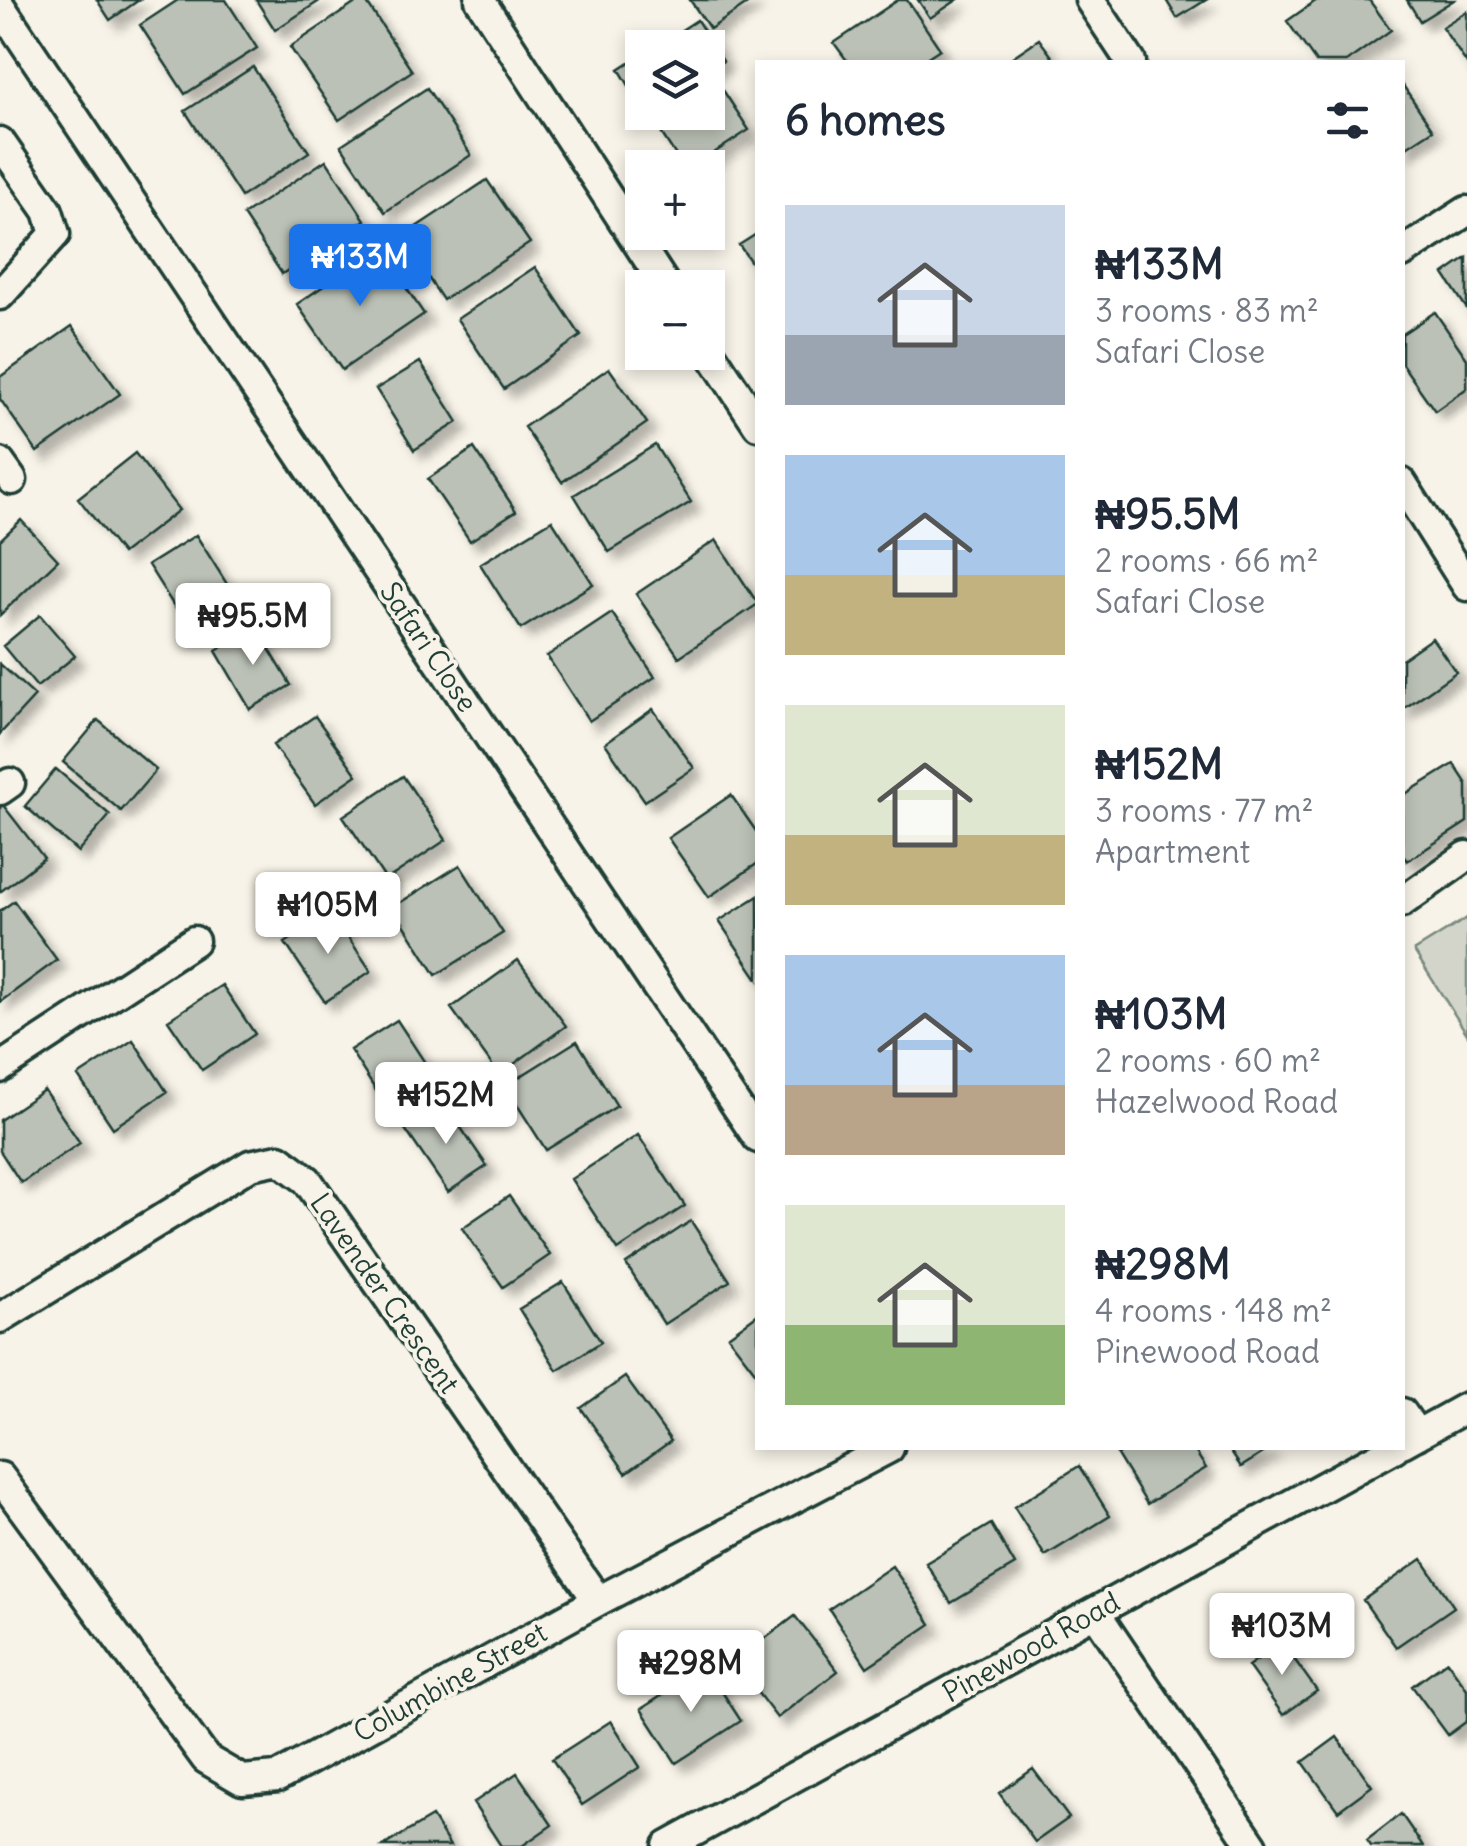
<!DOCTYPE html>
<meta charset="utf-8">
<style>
body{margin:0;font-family:Delius,sans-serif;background:#f6f6f7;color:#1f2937;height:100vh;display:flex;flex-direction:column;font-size:38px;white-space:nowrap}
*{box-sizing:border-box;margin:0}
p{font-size:32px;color:#747a83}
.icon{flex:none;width:55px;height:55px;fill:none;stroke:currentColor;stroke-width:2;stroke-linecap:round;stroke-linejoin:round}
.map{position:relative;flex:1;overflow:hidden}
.drawer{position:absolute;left:755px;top:60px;width:650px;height:1390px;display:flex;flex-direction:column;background:#fff;border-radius:0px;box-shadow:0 5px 15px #0003}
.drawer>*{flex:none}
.tools{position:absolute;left:625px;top:30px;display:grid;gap:20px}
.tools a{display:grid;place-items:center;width:100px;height:100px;border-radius:0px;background:#fff;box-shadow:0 5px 15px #0003;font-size:50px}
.price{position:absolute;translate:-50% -85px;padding:0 22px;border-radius:10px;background:#fff;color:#222;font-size:32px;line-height:65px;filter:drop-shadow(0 2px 5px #0008)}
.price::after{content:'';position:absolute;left:50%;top:60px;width:30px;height:22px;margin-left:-15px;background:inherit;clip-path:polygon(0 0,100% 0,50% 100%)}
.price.active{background:#1a73e8;color:#fff}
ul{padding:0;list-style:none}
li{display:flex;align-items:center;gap:30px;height:250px;padding:0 30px}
li span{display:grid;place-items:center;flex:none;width:280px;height:200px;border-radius:0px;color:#555}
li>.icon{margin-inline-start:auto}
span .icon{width:120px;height:120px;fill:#fffc;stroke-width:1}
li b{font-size:42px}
h2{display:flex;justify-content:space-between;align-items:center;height:120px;padding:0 30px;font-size:42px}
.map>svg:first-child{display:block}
.green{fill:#d3d5ca;stroke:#79897f;stroke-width:2.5}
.building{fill:#bbc1b6;stroke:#1f3d34;stroke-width:2.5;filter:url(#shadow)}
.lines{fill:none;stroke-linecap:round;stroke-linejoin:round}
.minor-casing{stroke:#1f3d34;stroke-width:35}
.minor{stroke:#f7f3e8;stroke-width:28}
.labels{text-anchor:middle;stroke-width:8;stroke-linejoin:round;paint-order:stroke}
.street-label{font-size:28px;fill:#1f3d34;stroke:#f7f3e8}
</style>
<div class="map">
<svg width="1467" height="1846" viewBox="0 0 1467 1846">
<defs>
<filter id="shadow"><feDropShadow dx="9" dy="9" stdDeviation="5" flood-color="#0004"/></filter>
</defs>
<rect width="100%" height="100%" fill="#f7f3e8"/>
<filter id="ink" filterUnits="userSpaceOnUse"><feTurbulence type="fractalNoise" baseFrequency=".01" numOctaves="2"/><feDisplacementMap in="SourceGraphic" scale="20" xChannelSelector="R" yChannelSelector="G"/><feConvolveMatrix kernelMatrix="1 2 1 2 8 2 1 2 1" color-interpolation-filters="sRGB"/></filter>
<g filter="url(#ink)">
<!-- green -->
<path class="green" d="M 1467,918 L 1467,1034 L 1414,951 Z"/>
<!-- building -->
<path class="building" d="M 97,0 L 139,0 L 110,20 Z
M 178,0 L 226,0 L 257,48 L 185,94 L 140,25 Z
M 256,0 L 321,0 L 275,30 Z
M 360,0 L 365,0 L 412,71 L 339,120 L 290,47 Z
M 690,0 L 753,0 L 710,29 Z
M 898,0 L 907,0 L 940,49 L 920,62 L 848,62 L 834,43 Z
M 918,0 L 957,0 L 930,18 Z
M 1166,0 L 1206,0 L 1177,18 Z
M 1317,0 L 1369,0 L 1391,30 L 1346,62 L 1316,62 L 1287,21 Z
M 1407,0 L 1454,0 L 1420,21 Z
M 1467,11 L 1467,64 L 1442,27 Z
M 697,20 L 723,61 L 708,70 L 708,48 L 654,48 Z
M 1039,39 L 1056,62 L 1005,62 Z
M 642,54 L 642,107 L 619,69 Z
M 253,67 L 309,152 L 241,197 L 185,111 Z
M 1402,84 L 1433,130 L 1402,150 Z
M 721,87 L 749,130 L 691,168 L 684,168 L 658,128 L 681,112 L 708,112 L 708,96 Z
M 427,88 L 471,155 L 385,212 L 341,145 Z
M 326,160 L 365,220 L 282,274 L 243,215 Z
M 487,180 L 530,243 L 443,300 L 401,237 Z
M 758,233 L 758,272 L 739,245 Z
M 379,248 L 424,314 L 342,370 L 297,304 Z
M 1467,258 L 1467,309 L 1444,274 Z
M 535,267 L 581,336 L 504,389 L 457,319 Z
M 1435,312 L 1467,359 L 1467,388 L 1435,411 L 1402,364 L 1402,334 Z
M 72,326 L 120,394 L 37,452 L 0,399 L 0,377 Z
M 420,362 L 458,422 L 414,450 L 376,389 Z
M 609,368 L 647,423 L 562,482 L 524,427 Z
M 655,445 L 691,502 L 609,552 L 574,495 Z
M 474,448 L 516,511 L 470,541 L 428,479 Z
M 135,453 L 179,510 L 122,554 L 78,498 Z
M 21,520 L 58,560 L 0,615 L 0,540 Z
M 552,520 L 593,584 L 521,629 L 480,564 Z
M 196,535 L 239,603 L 191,633 L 148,565 Z
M 716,540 L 758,604 L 679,657 L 636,594 Z
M 612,613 L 655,677 L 589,721 L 547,656 Z
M 40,615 L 75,656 L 37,687 L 3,646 Z
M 256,627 L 291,685 L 250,709 L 216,651 Z
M 1432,638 L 1456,672 L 1402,710 L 1402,659 Z
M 0,664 L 35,696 L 0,734 Z
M 653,709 L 694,768 L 645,801 L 605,743 Z
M 315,716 L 357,775 L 315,804 L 273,745 Z
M 98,720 L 156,770 L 121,811 L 63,762 Z
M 1454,764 L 1467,784 L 1467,822 L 1407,861 L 1402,854 L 1402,796 Z
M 56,769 L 110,815 L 78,852 L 25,806 Z
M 403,776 L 446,840 L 386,880 L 343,816 Z
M 731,795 L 758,834 L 758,863 L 709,897 L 668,838 Z
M 3,805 L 44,858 L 0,892 L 0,807 Z
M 460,865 L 503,933 L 436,975 L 393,907 Z
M 758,896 L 758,979 L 719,921 Z
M 14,901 L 57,960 L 0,1002 L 0,911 Z
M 331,912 L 371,971 L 325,1002 L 285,943 Z
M 518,960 L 566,1026 L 499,1075 L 451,1008 Z
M 222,985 L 255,1034 L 202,1070 L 168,1020 Z
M 397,1020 L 435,1078 L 387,1108 L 350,1050 Z
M 133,1040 L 167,1092 L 113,1128 L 78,1076 Z
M 577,1041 L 617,1106 L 546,1150 L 505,1086 Z
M 44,1090 L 80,1143 L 21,1183 L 0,1151 L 0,1120 Z
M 444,1103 L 487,1166 L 448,1192 L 405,1129 Z
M 638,1135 L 685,1206 L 618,1250 L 571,1179 Z
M 509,1196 L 550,1255 L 503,1287 L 462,1228 Z
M 691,1221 L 730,1281 L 664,1324 L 626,1264 Z
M 563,1282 L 601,1342 L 557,1370 L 519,1309 Z
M 758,1314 L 758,1375 L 728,1336 Z
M 625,1377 L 671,1441 L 626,1473 L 581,1408 Z
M 1129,1448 L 1193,1448 L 1206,1468 L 1147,1504 L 1117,1455 Z
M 1228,1448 L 1271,1448 L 1241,1467 Z
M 1079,1466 L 1110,1516 L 1045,1556 L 1014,1507 Z
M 991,1524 L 1015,1565 L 951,1603 L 926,1563 Z
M 1422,1559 L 1454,1607 L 1396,1647 L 1363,1600 Z
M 892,1566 L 931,1624 L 867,1667 L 829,1609 Z
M 795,1616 L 838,1671 L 777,1718 L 734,1662 Z
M 1282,1642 L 1317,1691 L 1283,1715 L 1248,1666 Z
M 1447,1661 L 1467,1689 L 1467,1721 L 1448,1735 L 1412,1686 Z
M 706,1667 L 741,1721 L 676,1763 L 641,1709 Z
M 611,1721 L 640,1767 L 582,1805 L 552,1759 Z
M 1337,1737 L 1372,1786 L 1338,1811 L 1303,1762 Z
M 1033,1769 L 1069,1818 L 1035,1842 L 999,1793 Z
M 517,1773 L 552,1825 L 522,1846 L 501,1846 L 473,1803 Z
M 1401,1814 L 1423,1846 L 1371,1846 L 1367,1840 Z
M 432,1817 L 450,1846 L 383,1846 Z"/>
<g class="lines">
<!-- minor casing -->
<g class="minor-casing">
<path id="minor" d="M 480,0 L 667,288
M 1090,0 L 1131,62
M 0,6 L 758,1138
M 0,142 L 48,211 L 55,234 L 0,295
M 1402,253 L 1467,211
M 708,349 L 758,425
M 0,463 L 12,480
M 1402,483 L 1467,586
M 0,790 L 10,783
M 1402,902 L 1467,856
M 0,1068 L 194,941
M 0,1318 L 250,1165 L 279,1159 L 307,1180 L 598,1601
M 1402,1413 L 1417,1435
M 1402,1443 L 1467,1407
M 0,1477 L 206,1759 L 242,1780 L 278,1777 L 598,1601 L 889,1448
M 1095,1612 L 1253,1846
M 668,1846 L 1394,1448"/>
</g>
<!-- minor -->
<use href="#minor" class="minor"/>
</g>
</g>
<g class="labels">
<!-- street labels -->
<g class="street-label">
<text transform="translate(429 647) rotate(56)" y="10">Safari Close</text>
<text transform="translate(385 1293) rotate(55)" y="10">Lavender Crescent</text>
<text transform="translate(1031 1647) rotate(-29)" y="10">Pinewood Road</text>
<text transform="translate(450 1682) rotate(-29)" y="10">Columbine Street</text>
</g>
</g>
</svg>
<div class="tools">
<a><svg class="icon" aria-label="layers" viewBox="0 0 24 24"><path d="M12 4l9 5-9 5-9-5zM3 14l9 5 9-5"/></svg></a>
<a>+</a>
<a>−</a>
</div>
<b class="price active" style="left:360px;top:309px">₦133M</b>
<b class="price" style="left:253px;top:668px">₦95.5M</b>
<b class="price" style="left:328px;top:957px">₦105M</b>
<b class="price" style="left:446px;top:1147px">₦152M</b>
<b class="price" style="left:1282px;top:1678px">₦103M</b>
<b class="price" style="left:691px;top:1715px">₦298M</b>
<section class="drawer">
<h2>6 homes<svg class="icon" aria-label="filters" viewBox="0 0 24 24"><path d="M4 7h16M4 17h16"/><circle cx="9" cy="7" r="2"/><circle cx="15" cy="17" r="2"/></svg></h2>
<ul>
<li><span style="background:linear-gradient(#c9d6e8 65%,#9aa5b1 0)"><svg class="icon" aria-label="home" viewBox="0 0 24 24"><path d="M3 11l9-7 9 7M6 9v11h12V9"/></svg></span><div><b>₦133M</b><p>3 rooms · 83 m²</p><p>Safari Close</p></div></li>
<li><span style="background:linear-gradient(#a9c7e8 60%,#c2b280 0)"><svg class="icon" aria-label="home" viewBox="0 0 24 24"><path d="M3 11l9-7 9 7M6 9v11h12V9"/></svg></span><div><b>₦95.5M</b><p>2 rooms · 66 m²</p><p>Safari Close</p></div></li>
<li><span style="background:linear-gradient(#dfe7d0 65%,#c2b280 0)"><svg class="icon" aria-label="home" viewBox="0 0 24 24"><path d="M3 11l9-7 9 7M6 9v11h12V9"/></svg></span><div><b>₦152M</b><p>3 rooms · 77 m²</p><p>Apartment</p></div></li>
<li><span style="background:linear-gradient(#a9c7e8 65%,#b9a48a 0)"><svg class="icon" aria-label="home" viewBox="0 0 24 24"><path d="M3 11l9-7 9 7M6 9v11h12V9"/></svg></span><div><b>₦103M</b><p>2 rooms · 60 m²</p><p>Hazelwood Road</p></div></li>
<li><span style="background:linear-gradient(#dfe7d0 60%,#8fb573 0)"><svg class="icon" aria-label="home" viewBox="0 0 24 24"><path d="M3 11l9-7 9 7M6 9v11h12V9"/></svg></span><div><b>₦298M</b><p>4 rooms · 148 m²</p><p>Pinewood Road</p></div></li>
</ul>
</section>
</div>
